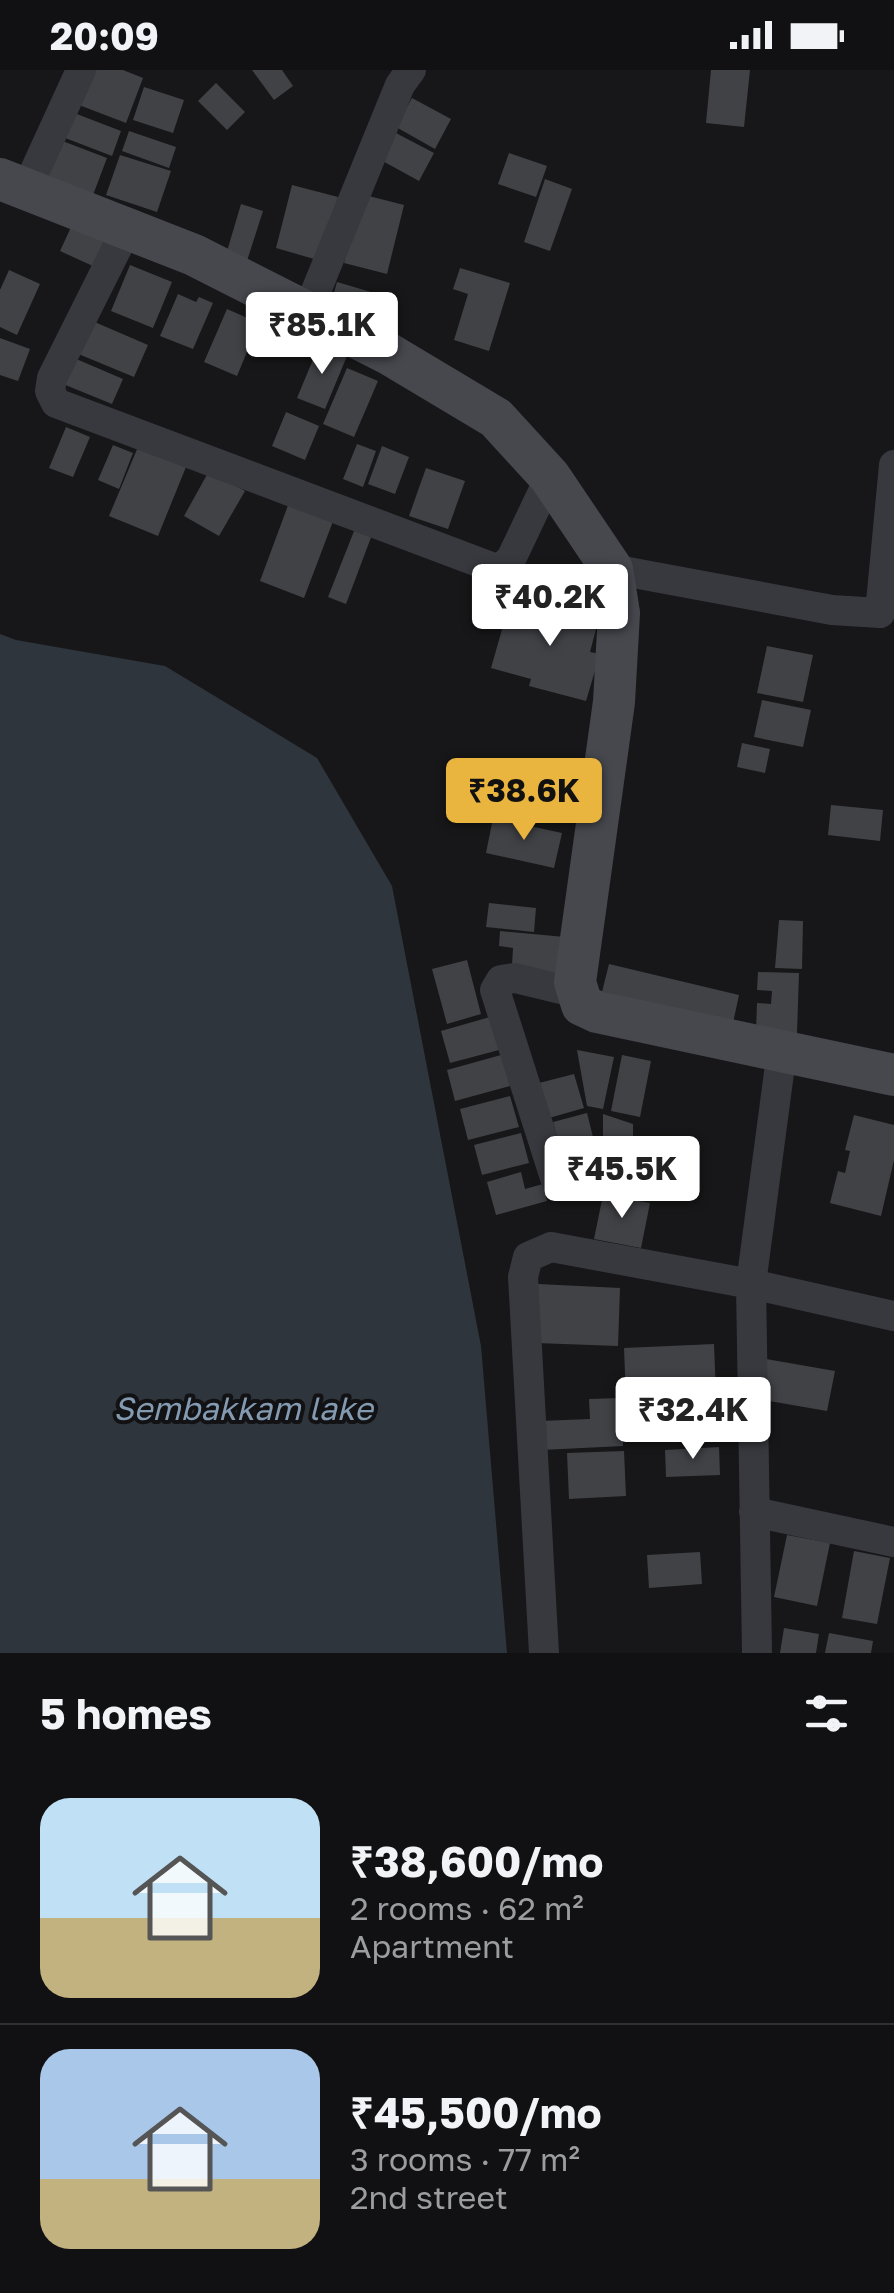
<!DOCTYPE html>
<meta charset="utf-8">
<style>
body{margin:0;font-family:"Golos Text",sans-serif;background:#1e1f21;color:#f1f3f6;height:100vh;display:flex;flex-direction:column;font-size:38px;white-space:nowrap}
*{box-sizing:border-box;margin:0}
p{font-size:32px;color:#9c9da0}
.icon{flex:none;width:55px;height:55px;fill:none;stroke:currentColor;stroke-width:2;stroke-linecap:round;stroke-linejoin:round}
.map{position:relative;height:1583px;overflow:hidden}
.details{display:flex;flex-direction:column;background:#111113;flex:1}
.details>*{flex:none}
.price{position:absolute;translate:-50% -85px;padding:0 22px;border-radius:10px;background:#fff;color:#222;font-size:32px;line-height:65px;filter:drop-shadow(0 2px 5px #0008)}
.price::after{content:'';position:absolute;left:50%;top:60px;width:30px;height:22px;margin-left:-15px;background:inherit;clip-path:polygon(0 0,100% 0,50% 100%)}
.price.active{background:#e9b53e;color:#111}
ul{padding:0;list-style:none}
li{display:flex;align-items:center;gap:30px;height:250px;padding:0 40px}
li+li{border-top:2px solid #303133}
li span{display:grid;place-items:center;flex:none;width:280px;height:200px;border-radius:30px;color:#555}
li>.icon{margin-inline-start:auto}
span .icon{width:120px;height:120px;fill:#fffc;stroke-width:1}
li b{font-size:42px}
h2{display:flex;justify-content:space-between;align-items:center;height:120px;padding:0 40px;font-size:42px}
.status{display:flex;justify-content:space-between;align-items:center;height:70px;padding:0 50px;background:#111113;direction:ltr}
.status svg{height:28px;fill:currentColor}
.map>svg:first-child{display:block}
.water{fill:#2e353c}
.building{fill:#414246}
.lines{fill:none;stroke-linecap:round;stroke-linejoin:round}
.street{stroke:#38393e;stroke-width:30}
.secondary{stroke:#46484e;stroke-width:42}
.labels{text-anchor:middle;stroke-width:8;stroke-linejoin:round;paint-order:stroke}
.water-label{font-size:32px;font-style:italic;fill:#839ab1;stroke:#121214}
</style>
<div class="status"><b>20:09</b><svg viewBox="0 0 49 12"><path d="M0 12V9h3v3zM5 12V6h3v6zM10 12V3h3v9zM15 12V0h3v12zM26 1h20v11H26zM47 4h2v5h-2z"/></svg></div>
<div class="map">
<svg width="894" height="1583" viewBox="0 0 894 1583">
<rect width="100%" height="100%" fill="#171719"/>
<!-- water -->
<path class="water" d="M 0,564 L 16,570 L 165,596 L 317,688 L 392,816 L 481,1276 L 507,1583 L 0,1583 Z"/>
<!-- building -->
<path class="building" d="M 92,0 L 123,0 L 143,8 L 126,53 L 79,35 Z
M 252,0 L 282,0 L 293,16 L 274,30 Z
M 711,0 L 750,0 L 744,57 L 706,53 Z
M 216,13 L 245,42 L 227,60 L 198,31 Z
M 144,17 L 184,30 L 173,63 L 133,50 Z
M 412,28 L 451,49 L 435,79 L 396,57 Z
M 69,41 L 121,61 L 112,86 L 60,66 Z
M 129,61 L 176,77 L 169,98 L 122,81 Z
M 394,62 L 434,83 L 419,111 L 379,89 Z
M 52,67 L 107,88 L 93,125 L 38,103 Z
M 509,83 L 547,96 L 536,127 L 498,114 Z
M 120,85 L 171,101 L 157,142 L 106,125 Z
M 545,109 L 572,119 L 550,181 L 524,172 Z
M 292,115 L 338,127 L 321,191 L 276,178 Z
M 361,124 L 404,135 L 387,204 L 344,193 Z
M 241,134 L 263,141 L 246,194 L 225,188 Z
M 72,155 L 107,170 L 95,197 L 60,181 Z
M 130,195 L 172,212 L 153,258 L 111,241 Z
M 460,198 L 510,213 L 489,281 L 454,270 L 468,224 L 453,219 Z
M 9,200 L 40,214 L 17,265 L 0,257 L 0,220 Z
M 337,212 L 381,225 L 372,253 L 329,240 Z
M 178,224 L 196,232 L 199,227 L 213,233 L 193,279 L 160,266 Z
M 227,239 L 259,253 L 237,306 L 204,292 Z
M 90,250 L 148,275 L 134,307 L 76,283 Z
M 0,268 L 30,279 L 18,311 L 0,305 Z
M 319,275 L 347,286 L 325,339 L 297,328 Z
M 74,288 L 123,309 L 112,334 L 63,314 Z
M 347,298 L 378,311 L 354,367 L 323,354 Z
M 286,342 L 319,356 L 305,390 L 272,376 Z
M 66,357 L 90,367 L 73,407 L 49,398 Z
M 357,374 L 376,381 L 363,417 L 343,409 Z
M 113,375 L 133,383 L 119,419 L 98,410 Z
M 382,376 L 409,387 L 395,424 L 368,414 Z
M 138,377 L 186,397 L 158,466 L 109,446 Z
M 426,398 L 465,411 L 448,459 L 409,446 Z
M 209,401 L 245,421 L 219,466 L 184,446 Z
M 290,430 L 335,446 L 304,528 L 260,511 Z
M 356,456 L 373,462 L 346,534 L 328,527 Z
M 557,532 L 600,544 L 590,582 L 600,584 L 586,631 L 529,616 L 531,609 L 491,598 L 509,535 L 553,547 Z
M 767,576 L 813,585 L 803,632 L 757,623 Z
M 762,630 L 811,640 L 803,677 L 754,667 Z
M 742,673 L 770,679 L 765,703 L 737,697 Z
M 831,735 L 883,740 L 880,771 L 828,765 Z
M 493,748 L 562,763 L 554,798 L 486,783 Z
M 489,833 L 536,838 L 534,862 L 486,857 Z
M 779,850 L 803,851 L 802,899 L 775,898 Z
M 500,861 L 565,867 L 561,910 L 512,895 L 513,878 L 499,876 Z
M 467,890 L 481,944 L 447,954 L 432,899 Z
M 609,894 L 739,925 L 733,953 L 602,922 Z
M 758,902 L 799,903 L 797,963 L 756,962 L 757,933 L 771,934 L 772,921 L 757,920 Z
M 490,947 L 499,980 L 450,993 L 441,961 Z
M 577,980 L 614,987 L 603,1039 L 587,1036 Z
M 501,985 L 510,1016 L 455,1031 L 447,1000 Z
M 622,985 L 651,991 L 640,1047 L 611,1041 Z
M 574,1004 L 584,1038 L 549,1048 L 539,1013 Z
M 510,1026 L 519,1057 L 468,1070 L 460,1039 Z
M 587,1043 L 595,1075 L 562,1084 L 553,1052 Z
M 603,1044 L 633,1054 L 633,1084 L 603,1084 Z
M 854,1045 L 894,1055 L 894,1090 L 881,1146 L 830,1133 L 838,1101 L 845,1103 L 850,1081 L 845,1080 Z
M 521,1063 L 529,1093 L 482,1105 L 474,1075 Z
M 604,1086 L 609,1114 L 570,1122 L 564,1093 Z
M 521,1102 L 525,1119 L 543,1114 L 547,1131 L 496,1145 L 487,1112 Z
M 603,1125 L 650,1133 L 641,1178 L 594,1169 Z
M 538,1214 L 620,1218 L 618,1276 L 536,1273 Z
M 714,1274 L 716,1325 L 626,1329 L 624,1278 Z
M 766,1289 L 835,1301 L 827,1341 L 758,1329 Z
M 621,1328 L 623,1376 L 541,1380 L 540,1351 L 590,1349 L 589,1329 Z
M 719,1377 L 720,1405 L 666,1407 L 665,1380 Z
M 624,1381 L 626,1426 L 569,1429 L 567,1383 Z
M 787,1465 L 830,1473 L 817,1536 L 774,1527 Z
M 854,1481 L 890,1488 L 877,1554 L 842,1548 Z
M 700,1482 L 702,1514 L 649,1518 L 647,1485 Z
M 784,1558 L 819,1564 L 816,1583 L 780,1583 Z
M 829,1563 L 873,1571 L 871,1583 L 825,1583 Z"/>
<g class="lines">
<!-- street -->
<path class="street" d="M 27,118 L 81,0
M 127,158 L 52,308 L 50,321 L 56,333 L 494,498 L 501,498 L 511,489 L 550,407
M 307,243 L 400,15 L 411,0
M 612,499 L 832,540 L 880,543 L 894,395
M 556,1111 L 495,920 L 501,910 L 515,908 L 577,923
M 754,1442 L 894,1472
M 544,1583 L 523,1207 L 528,1187 L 551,1177 L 751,1214 L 894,1246
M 757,1583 L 751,1214 L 782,980"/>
<!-- secondary -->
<path class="secondary" d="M 0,109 L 194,185 L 389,284 L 496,348 L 550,407 L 612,499 L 619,543 L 614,632 L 575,912 L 582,935 L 597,942 L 894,1005"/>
</g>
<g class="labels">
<!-- water labels -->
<g class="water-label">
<text x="243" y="1350">Sembakkam lake</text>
</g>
</g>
</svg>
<b class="price" style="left:322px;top:307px">₹85.1K</b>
<b class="price" style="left:550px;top:579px">₹40.2K</b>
<b class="price active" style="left:524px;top:773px">₹38.6K</b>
<b class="price" style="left:622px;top:1151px">₹45.5K</b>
<b class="price" style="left:693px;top:1392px">₹32.4K</b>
</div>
<section class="details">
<h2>5 homes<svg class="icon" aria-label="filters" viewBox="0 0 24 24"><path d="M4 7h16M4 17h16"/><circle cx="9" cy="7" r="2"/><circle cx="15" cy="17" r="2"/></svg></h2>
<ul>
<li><span style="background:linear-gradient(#bfe0f5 60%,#c2b280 0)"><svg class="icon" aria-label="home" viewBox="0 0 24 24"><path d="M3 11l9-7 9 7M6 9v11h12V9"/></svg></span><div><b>₹38,600/mo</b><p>2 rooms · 62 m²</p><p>Apartment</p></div></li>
<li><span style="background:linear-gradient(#a9c7e8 65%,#c2b280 0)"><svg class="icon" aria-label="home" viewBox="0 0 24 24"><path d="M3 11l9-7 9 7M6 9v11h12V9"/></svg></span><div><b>₹45,500/mo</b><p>3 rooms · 77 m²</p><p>2nd street</p></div></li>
</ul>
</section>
